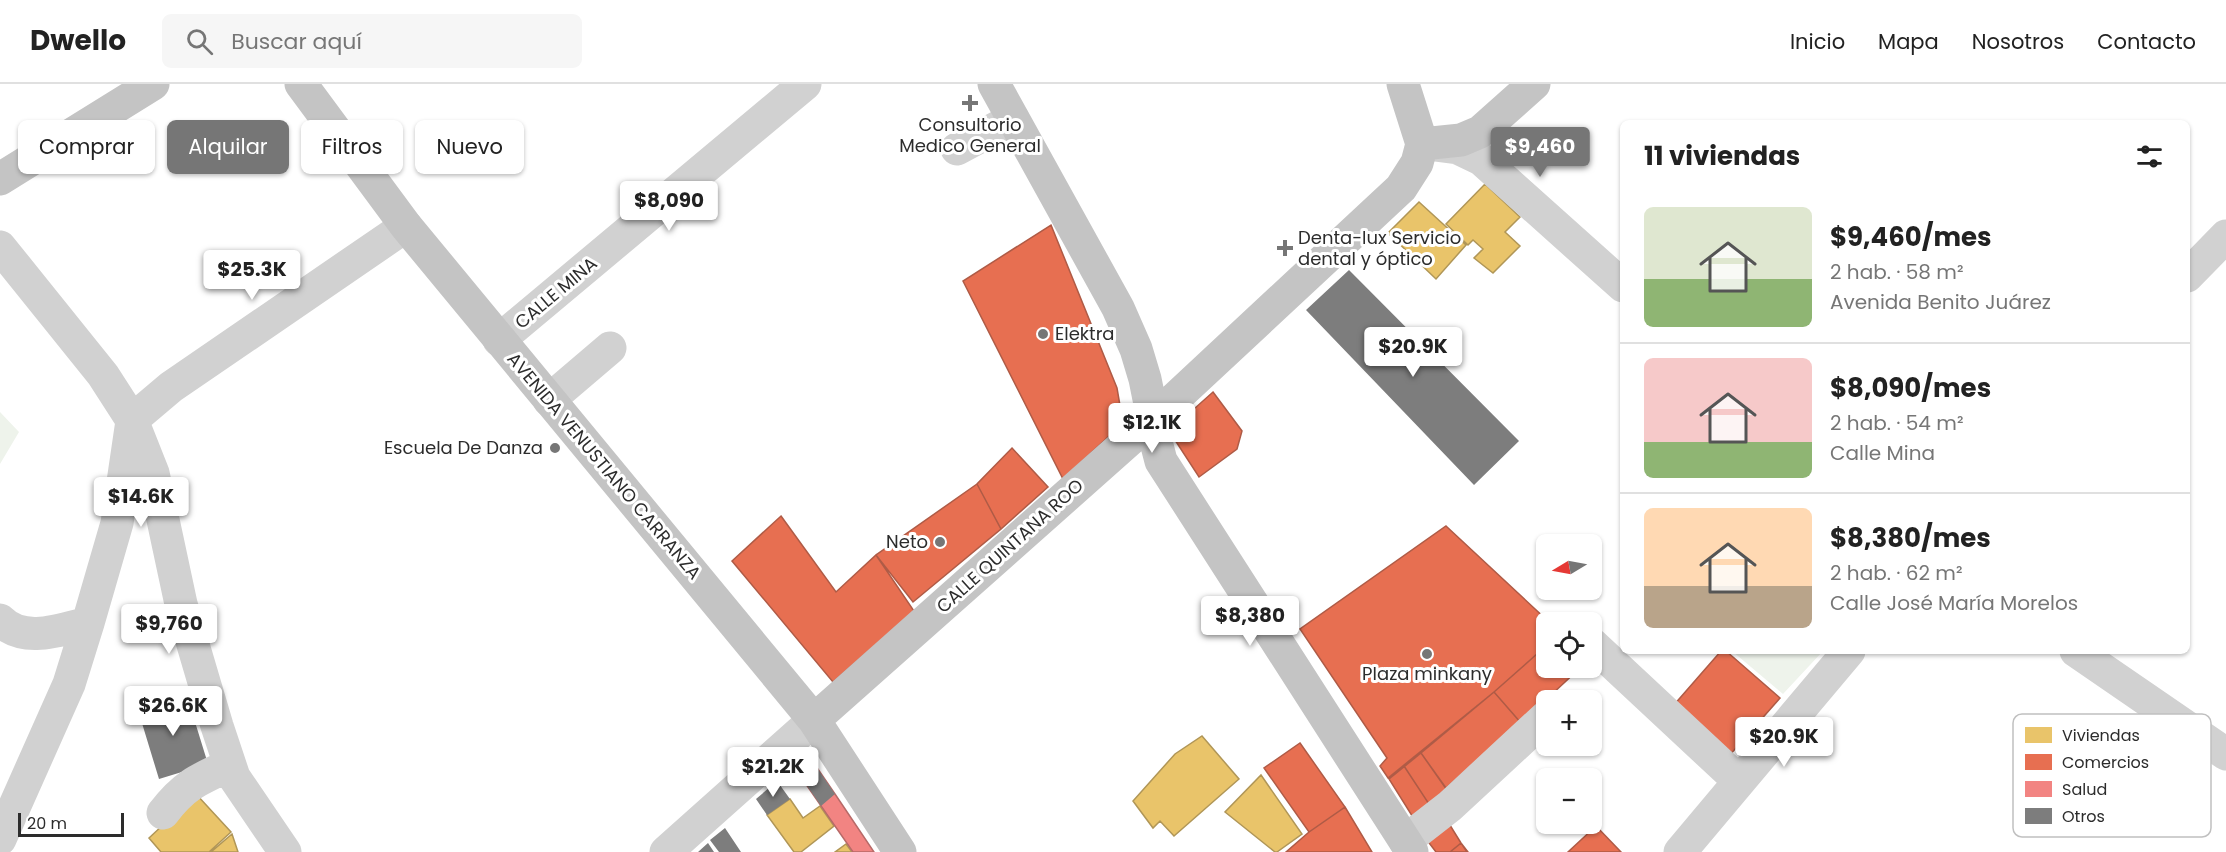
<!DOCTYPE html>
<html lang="es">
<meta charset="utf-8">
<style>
body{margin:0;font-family:Poppins,sans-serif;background:#f6f6f6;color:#222;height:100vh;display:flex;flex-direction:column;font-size:22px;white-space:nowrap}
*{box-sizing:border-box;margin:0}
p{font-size:20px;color:#767676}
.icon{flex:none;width:33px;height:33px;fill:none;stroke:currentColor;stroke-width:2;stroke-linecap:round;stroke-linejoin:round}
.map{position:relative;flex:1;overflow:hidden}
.details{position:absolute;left:1620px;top:36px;width:570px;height:534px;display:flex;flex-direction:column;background:#fff;border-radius:9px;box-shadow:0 2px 4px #0004}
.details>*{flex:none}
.guide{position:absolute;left:18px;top:36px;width:570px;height:54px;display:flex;gap:12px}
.needle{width:39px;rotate:260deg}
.controls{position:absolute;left:1536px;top:450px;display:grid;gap:12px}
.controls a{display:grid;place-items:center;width:66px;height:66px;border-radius:9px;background:#fff;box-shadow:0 2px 4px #0004;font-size:30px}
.scale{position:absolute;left:18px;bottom:15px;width:106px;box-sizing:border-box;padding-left:6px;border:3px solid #2c2c2c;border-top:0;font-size:16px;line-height:21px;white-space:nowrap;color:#2c2c2c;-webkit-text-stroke:4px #fff;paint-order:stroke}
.price{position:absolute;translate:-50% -51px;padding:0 14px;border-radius:6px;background:#fff;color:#222;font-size:20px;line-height:39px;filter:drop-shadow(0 2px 3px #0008)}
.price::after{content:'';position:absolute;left:50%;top:36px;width:18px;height:14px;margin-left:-9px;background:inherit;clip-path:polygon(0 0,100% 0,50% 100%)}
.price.on{background:#767676;color:#fff}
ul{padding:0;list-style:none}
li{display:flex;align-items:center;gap:18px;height:150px;padding:0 24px}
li+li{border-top:2px solid #e0e0e0}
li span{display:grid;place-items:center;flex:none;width:168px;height:120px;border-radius:9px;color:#555}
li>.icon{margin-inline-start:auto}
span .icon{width:72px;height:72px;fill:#fffc;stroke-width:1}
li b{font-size:26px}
h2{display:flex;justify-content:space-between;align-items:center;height:72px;padding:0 24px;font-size:26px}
.chip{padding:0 21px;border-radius:9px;background:#fff;box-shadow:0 2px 4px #0004;font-size:21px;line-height:54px}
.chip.on{background:#767676;color:#fff}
header{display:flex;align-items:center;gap:36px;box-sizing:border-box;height:84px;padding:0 30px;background:#fff;border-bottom:2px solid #e0e0e0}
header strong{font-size:28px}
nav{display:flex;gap:33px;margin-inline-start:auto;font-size:21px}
.search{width:420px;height:54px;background:#f6f6f6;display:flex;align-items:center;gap:15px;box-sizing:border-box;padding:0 21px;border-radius:9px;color:#767676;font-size:22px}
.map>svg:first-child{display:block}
.green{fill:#eef3eb}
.homes{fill:#e9c46a;stroke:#b09657;stroke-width:1.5}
.shops{fill:#e76f51;stroke:#af5b46;stroke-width:1.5}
.health{fill:#f28482;stroke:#b76a68;stroke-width:1.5}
.building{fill:#7d7d7d}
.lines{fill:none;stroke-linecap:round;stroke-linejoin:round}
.minor{stroke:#d1d1d1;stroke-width:33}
.major{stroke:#c4c4c4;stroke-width:33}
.poi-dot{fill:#767676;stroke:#fff;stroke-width:2}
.labels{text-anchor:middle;stroke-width:6;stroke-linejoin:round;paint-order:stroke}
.poi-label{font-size:18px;fill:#2c2c2c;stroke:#fff}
.street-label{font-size:18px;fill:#2c2c2c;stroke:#fff}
.key{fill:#fff;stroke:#c0c0c0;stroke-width:1.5}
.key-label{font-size:16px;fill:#2c2c2c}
</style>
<header>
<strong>Dwello</strong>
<div class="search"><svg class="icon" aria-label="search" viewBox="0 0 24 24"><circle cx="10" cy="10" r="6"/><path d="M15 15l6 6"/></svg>Buscar aquí</div>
<nav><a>Inicio</a><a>Mapa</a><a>Nosotros</a><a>Contacto</a></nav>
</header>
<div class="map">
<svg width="2226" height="768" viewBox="0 0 2226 768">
<rect width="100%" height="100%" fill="#fff"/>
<!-- green -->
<path class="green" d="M 0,328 L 19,348 L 0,380 Z
M 1732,567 L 1823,567 L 1783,610 Z"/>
<!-- homes -->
<path class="homes" d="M 1485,100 L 1520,133 L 1505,148 L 1520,162 L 1493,189 L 1474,174 L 1483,165 L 1473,156 L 1468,161 L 1446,140 Z
M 1419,118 L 1466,161 L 1436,195 L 1388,149 Z
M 1202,652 L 1239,695 L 1174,752 L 1160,737 L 1153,744 L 1133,717 L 1175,670 Z
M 1261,691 L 1302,750 L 1277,768 L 1275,768 L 1225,728 Z
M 196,710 L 231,748 L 209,768 L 161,768 L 149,754 Z
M 790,715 L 803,734 L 820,722 L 834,742 L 801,768 L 794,768 L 767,731 Z
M 232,750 L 238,768 L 211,768 Z
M 846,760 L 852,768 L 835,768 Z"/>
<!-- shops -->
<path class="shops" d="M 1051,141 L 1117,304 L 1123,339 L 1063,395 L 963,197 Z
M 1213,308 L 1242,347 L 1237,365 L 1199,393 L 1175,356 L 1176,341 Z
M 1012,364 L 1048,403 L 1001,445 L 977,400 Z
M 977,400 L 1001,445 L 913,518 L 876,471 Z
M 781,432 L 836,508 L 876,471 L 914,527 L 833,598 L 732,477 Z
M 1446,442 L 1549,538 L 1546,538 L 1546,562 L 1494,608 L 1388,694 L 1380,682 L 1387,674 L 1300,545 Z
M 1546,562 L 1546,584 L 1580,584 L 1521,639 L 1494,608 Z
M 1721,567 L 1726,567 L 1780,614 L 1729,672 L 1673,622 Z
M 1494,608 L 1521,639 L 1446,704 L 1421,669 Z
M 1300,659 L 1345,723 L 1309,748 L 1264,684 Z
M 1421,669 L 1449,709 L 1414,735 L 1389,695 Z
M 1404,682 L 1431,723 L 1414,735 L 1389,695 Z
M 1345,723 L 1372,768 L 1286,768 L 1309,748 Z
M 1448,738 L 1461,759 L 1468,768 L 1436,768 L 1426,755 Z
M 1448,738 L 1461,759 L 1450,768 L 1436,768 L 1426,755 Z
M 1596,742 L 1621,768 L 1568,768 Z
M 1461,759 L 1467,768 L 1450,768 Z"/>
<!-- health -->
<path class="health" d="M 809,672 L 835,710 L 874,768 L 853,768 L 794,683 Z"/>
<!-- building -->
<path class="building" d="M 1349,186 L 1519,357 L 1474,401 L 1306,226 Z
M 187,612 L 208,680 L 159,695 L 138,626 Z
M 809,672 L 835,710 L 821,722 L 794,683 Z
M 777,697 L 790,715 L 767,731 L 756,715 Z
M 725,744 L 741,768 L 719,768 L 710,756 Z
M 708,759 L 714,768 L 698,768 Z"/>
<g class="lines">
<!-- minor -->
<path class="minor" d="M 1427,60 L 1458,64 L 1481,75 L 1623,202
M 957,65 L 1013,35
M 0,163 L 103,291 L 132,336 L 153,389 L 181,520 L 217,642 L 234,693 L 285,768
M 2187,192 L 2226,152
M 499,256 L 805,0
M 549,316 L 610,264
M 132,336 L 171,303 L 406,142
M 0,536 C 23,560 60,546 88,539
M 1592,560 L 1739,697
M 2076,567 L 2226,670
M 163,729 C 184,701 199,695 230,681
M 0,755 L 69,600 L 88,539 L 117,439 L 132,337
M 1405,757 L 1450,722 L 1546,633
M 666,768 L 814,636
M 1680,768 L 1849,567"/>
<!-- major -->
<path class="major" d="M 301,0 L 406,142 L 814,636 L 900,768
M 994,0 L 1118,224 L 1136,265 L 1145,295 L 1153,335 L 1154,350 L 1161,377 L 1412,768
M 1422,60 L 1461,56 L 1480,48 L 1534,0
M 0,95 L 153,0
M 814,636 L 1153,335 L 1401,104 L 1417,79 L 1422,60 L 1403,0"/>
</g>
<!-- markers -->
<g class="poi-dot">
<path d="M967 10h6v6h6v6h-6v6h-6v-6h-6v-6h6z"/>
<path d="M1282 155h6v6h6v6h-6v6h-6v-6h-6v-6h6z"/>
<circle cx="1043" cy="250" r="6"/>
<circle cx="555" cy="364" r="6"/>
<circle cx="940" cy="458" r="6"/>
<circle cx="1427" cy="570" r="6"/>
</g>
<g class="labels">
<!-- poi labels -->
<g class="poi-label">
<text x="970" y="47">Consultorio<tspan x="970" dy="21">Medico General</tspan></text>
<text x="1298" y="160" text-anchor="start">Denta-lux Servicio<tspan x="1298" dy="21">dental y óptico</tspan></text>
<text x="1055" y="256" text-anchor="start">Elektra</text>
<text x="543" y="370" text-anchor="end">Escuela De Danza</text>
<text x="928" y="464" text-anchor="end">Neto</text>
<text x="1427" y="596">Plaza minkany</text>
</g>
<!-- street labels -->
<g class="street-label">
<text transform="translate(556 209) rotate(-40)" y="6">CALLE MINA</text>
<text transform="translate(604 382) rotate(50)" y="6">AVENIDA VENUSTIANO CARRANZA</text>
<text transform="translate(1010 462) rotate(-42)" y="6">CALLE QUINTANA ROO</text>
</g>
</g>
<!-- legend -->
<rect x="2013" y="630" width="198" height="123" rx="9" class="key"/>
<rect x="2025" y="643" width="27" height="16" fill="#e9c46a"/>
<rect x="2025" y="670" width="27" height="16" fill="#e76f51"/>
<rect x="2025" y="697" width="27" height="16" fill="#f28482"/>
<rect x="2025" y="724" width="27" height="16" fill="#7d7d7d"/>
<g class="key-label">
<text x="2062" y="657">Viviendas</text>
<text x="2062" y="684">Comercios</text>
<text x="2062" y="711">Salud</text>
<text x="2062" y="738">Otros</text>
</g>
</svg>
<div class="controls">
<a><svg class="needle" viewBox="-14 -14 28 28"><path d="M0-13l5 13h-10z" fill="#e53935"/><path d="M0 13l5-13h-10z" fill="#767676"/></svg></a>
<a><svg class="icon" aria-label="locate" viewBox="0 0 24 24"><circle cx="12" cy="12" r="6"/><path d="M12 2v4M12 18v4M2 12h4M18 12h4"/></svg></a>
<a>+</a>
<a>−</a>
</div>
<div class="scale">20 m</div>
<b class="price on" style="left:1540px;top:94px">$9,460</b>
<b class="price" style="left:669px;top:148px">$8,090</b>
<b class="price" style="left:252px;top:217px">$25.3K</b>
<b class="price" style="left:1413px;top:294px">$20.9K</b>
<b class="price" style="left:1152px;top:370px">$12.1K</b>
<b class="price" style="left:141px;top:444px">$14.6K</b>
<b class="price" style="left:1250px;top:563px">$8,380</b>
<b class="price" style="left:169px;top:571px">$9,760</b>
<b class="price" style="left:173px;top:653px">$26.6K</b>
<b class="price" style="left:1784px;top:684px">$20.9K</b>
<b class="price" style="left:773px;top:714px">$21.2K</b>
<div class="guide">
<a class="chip">Comprar</a>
<a class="chip on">Alquilar</a>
<a class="chip">Filtros</a>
<a class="chip">Nuevo</a>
</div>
<section class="details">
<h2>11 viviendas<svg class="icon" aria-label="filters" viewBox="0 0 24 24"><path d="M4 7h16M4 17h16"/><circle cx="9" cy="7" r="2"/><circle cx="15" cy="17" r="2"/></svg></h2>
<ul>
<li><span style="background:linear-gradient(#dfe7d0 60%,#8fb573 0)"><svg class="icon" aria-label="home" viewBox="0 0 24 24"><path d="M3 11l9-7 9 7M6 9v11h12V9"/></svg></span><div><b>$9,460/mes</b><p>2 hab. · 58 m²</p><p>Avenida Benito Juárez</p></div></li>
<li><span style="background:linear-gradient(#f6c9c9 70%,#8fb573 0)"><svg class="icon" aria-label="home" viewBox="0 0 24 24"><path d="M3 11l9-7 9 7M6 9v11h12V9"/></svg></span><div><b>$8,090/mes</b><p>2 hab. · 54 m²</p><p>Calle Mina</p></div></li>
<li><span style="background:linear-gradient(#ffd9b3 65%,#b9a48a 0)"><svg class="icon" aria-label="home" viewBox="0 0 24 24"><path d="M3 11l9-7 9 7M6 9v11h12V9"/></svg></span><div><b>$8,380/mes</b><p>2 hab. · 62 m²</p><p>Calle José María Morelos</p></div></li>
</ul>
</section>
</div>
